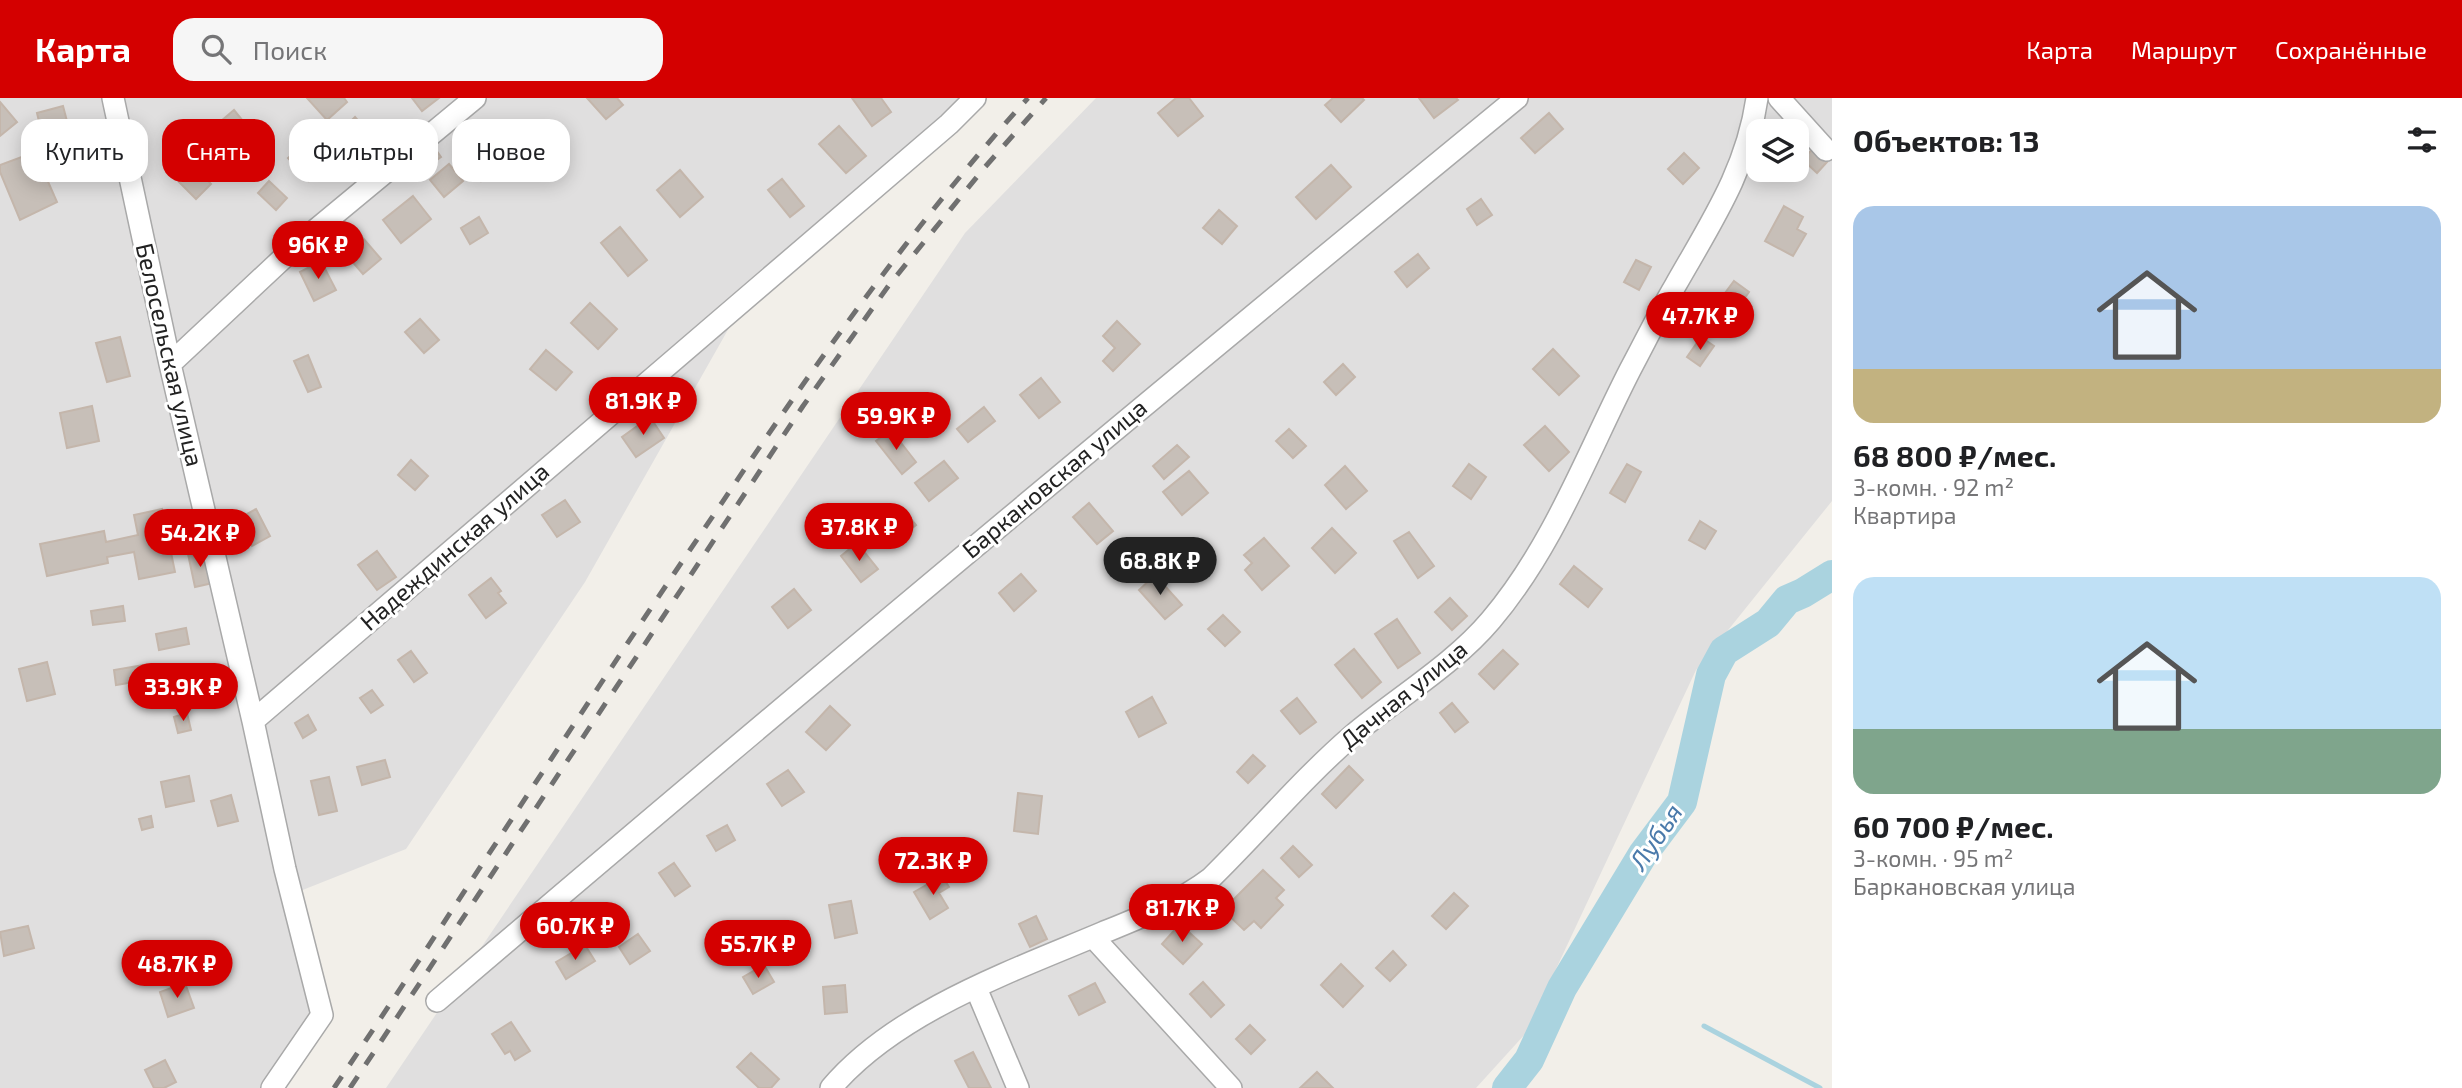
<!DOCTYPE html>
<html lang="ru">
<meta charset="utf-8">
<style>
body{margin:0;font-family:"Exo 2",sans-serif;background:#f6f6f6;color:#202124;height:100vh;display:flex;flex-direction:column;font-size:26px;white-space:nowrap}
*{box-sizing:border-box;margin:0}
p{font-size:23px;color:#757577}
.icon{flex:none;width:38px;height:38px;fill:none;stroke:currentColor;stroke-width:2;stroke-linecap:round;stroke-linejoin:round}
.map{position:relative;flex:1;overflow:hidden}
.panel{display:flex;flex-direction:column;background:#fff;width:630px}
.panel>*{flex:none}
.hud{position:absolute;left:21px;top:21px;width:665px;height:63px;display:flex;gap:14px}
.controls{position:absolute;left:1746px;top:21px;display:grid;gap:14px}
.controls a{display:grid;place-items:center;width:63px;height:63px;border-radius:14px;background:#fff;box-shadow:0 4px 18px #0003;font-size:35px}
.price{position:absolute;translate:-50% -60px;padding:0 16px;border-radius:24px;background:#d40000;color:#fff;font-size:23px;line-height:46px;filter:drop-shadow(0 2px 4px #0008)}
.price::after{content:'';position:absolute;left:50%;top:42px;width:21px;height:16px;margin-left:-10px;background:inherit;clip-path:polygon(0 0,100% 0,50% 100%)}
.price.active{background:#222;color:#fff}
ul{padding:0;list-style:none}
li{display:grid;align-content:center;gap:14px;height:371px;padding:0 21px}
li span{display:grid;place-items:center;height:217px;border-radius:21px;color:#555}
li>.icon{margin-inline-start:auto}
span .icon{width:126px;height:126px;fill:#fffc;stroke-width:1}
li b{font-size:30px}
h2{display:flex;justify-content:space-between;align-items:center;height:84px;padding:0 21px;font-size:30px}
.pill{padding:0 24px;border-radius:21px;background:#fff;box-shadow:0 4px 18px #0003;font-size:24px;line-height:63px}
.pill.active{background:#d40000;color:#fff}
header{display:flex;align-items:center;gap:42px;box-sizing:border-box;height:98px;padding:0 35px;background:#d40000;color:#fff}
header strong{font-size:33px}
nav{display:flex;gap:38px;margin-inline-start:auto;font-size:24px}
.search{width:490px;height:63px;background:#f6f6f6;display:flex;align-items:center;gap:18px;box-sizing:border-box;padding:0 24px;border-radius:21px;color:#757577;font-size:26px}
main{display:flex;flex:1;min-height:0}
.map>svg:first-child{display:block}
.residential{fill:#e0dfdf;fill-rule:evenodd}
.lines{fill:none;stroke-linecap:round;stroke-linejoin:round}
.stream{stroke:#aad3df;stroke-width:5}
.river{stroke:#aad3df;stroke-width:30}
.building{fill:#c7bfb8;stroke:#c4b6ab;stroke-width:2}
.minor-casing{stroke:#a9a9a9;stroke-width:24}
.minor{stroke:#fff;stroke-width:21}
.rail{stroke:#707070;stroke-width:5;stroke-dasharray:14 14;stroke-linecap:butt}
.labels{text-anchor:middle;stroke-width:6;stroke-linejoin:round;paint-order:stroke}
.street-label{font-size:24px;fill:#222;stroke:#fff}
.water-label{font-size:26px;font-style:italic;fill:#4a7aab;stroke:#fff}
</style>
<header>
<strong>Карта</strong>
<div class="search"><svg class="icon" aria-label="search" viewBox="0 0 24 24"><circle cx="10" cy="10" r="6"/><path d="M15 15l6 6"/></svg>Поиск</div>
<nav><a>Карта</a><a>Маршрут</a><a>Сохранённые</a></nav>
</header>
<main>
<div class="map">
<svg width="1832" height="990" viewBox="0 0 1832 990">
<rect width="100%" height="100%" fill="#f2efe9"/>
<!-- residential -->
<path class="residential" d="M 0,0 L 961,0 L 944,19 L 759,177 L 585,484 L 406,751 L 290,797 L 318,915 L 261,990 L 0,990 Z
M 1096,0 L 1832,0 L 1832,403 L 1696,572 L 1526,935 L 1476,990 L 386,990 L 965,135 ZM 1759,33 L 1797,33 L 1797,72 L 1759,72 Z"/>
<g class="lines">
<!-- stream -->
<path class="stream" d="M 1704,928 L 1820,990"/>
<!-- river -->
<path class="river" d="M 1507,990 L 1529,962 L 1562,890 L 1643,756 L 1682,704 L 1711,577 L 1724,553 L 1768,525 L 1787,502 L 1803,495 L 1832,477"/>
</g>
<!-- building -->
<path class="building" d="M 307,0 L 344,0 L 347,4 L 327,22 Z
M 412,0 L 439,0 L 422,13 Z
M 587,0 L 617,0 L 623,7 L 606,21 Z
M 852,0 L 881,0 L 891,14 L 872,28 Z
M 1176,0 L 1189,0 L 1203,18 L 1178,38 L 1158,15 Z
M 1333,0 L 1362,0 L 1364,2 L 1341,24 L 1325,7 Z
M 1419,0 L 1456,0 L 1458,2 L 1434,20 Z
M 0,4 L 17,24 L 0,38 Z
M 63,8 L 73,46 L 46,53 L 37,15 Z
M 234,12 L 256,39 L 227,62 L 206,36 Z
M 1549,15 L 1563,31 L 1535,55 L 1521,40 Z
M 355,19 L 382,51 L 368,66 L 341,33 Z
M 839,28 L 866,58 L 846,75 L 819,46 Z
M 315,36 L 335,59 L 309,83 L 288,60 Z
M 478,38 L 501,66 L 481,83 L 458,55 Z
M 536,45 L 557,70 L 542,82 L 522,56 Z
M 434,49 L 441,59 L 431,66 L 424,56 Z
M 1813,51 L 1827,64 L 1817,75 L 1802,61 Z
M 35,54 L 57,104 L 20,122 L 0,74 L 0,67 Z
M 1684,55 L 1699,70 L 1683,86 L 1668,71 Z
M 449,66 L 463,83 L 444,99 L 430,82 Z
M 1331,67 L 1351,89 L 1316,121 L 1296,99 Z
M 195,69 L 211,86 L 196,101 L 179,84 Z
M 680,72 L 703,99 L 680,119 L 657,92 Z
M 782,81 L 804,108 L 790,119 L 768,92 Z
M 269,83 L 287,100 L 276,112 L 258,95 Z
M 413,98 L 431,121 L 401,145 L 383,122 Z
M 1481,101 L 1492,117 L 1477,127 L 1467,111 Z
M 1784,108 L 1803,119 L 1797,131 L 1806,136 L 1793,158 L 1765,143 Z
M 1219,112 L 1237,128 L 1222,146 L 1203,130 Z
M 479,119 L 488,135 L 470,146 L 461,130 Z
M 620,129 L 647,162 L 628,178 L 601,145 Z
M 362,139 L 381,161 L 363,176 L 344,154 Z
M 1418,156 L 1429,170 L 1407,189 L 1395,174 Z
M 1636,162 L 1651,169 L 1639,192 L 1624,184 Z
M 321,163 L 336,192 L 314,203 L 300,174 Z
M 1734,183 L 1749,194 L 1734,215 L 1723,207 L 1729,198 L 1725,195 Z
M 590,205 L 617,231 L 598,251 L 571,225 Z
M 420,221 L 439,242 L 424,255 L 405,234 Z
M 1117,223 L 1140,246 L 1113,273 L 1103,263 L 1115,250 L 1103,238 Z
M 120,239 L 130,278 L 107,284 L 96,245 Z
M 1701,239 L 1714,248 L 1700,268 L 1687,259 Z
M 1553,251 L 1579,278 L 1559,297 L 1533,271 Z
M 546,252 L 572,274 L 556,292 L 530,271 Z
M 308,257 L 321,289 L 308,294 L 294,263 Z
M 1343,266 L 1355,279 L 1336,297 L 1324,284 Z
M 1041,280 L 1060,304 L 1039,320 L 1020,297 Z
M 92,308 L 99,343 L 67,350 L 60,315 Z
M 984,309 L 995,323 L 968,344 L 957,331 Z
M 650,319 L 664,340 L 636,359 L 622,339 Z
M 1545,328 L 1569,354 L 1549,373 L 1524,347 Z
M 1289,331 L 1306,348 L 1293,360 L 1276,343 Z
M 891,332 L 916,364 L 902,376 L 876,343 Z
M 1177,347 L 1189,359 L 1164,381 L 1153,368 Z
M 411,362 L 428,378 L 415,392 L 398,377 Z
M 944,363 L 958,380 L 929,403 L 915,385 Z
M 1469,366 L 1486,379 L 1471,401 L 1453,388 Z
M 1627,366 L 1641,374 L 1625,404 L 1610,395 Z
M 1345,368 L 1367,393 L 1346,411 L 1325,387 Z
M 1189,373 L 1208,395 L 1182,417 L 1163,394 Z
M 565,402 L 580,424 L 557,439 L 542,417 Z
M 1089,405 L 1113,433 L 1097,446 L 1073,419 Z
M 162,411 L 175,474 L 139,481 L 134,454 L 107,459 L 108,465 L 47,478 L 40,446 L 104,433 L 106,444 L 138,437 L 134,417 Z
M 256,411 L 270,438 L 252,448 L 238,421 Z
M 904,412 L 916,427 L 893,445 L 881,430 Z
M 1700,423 L 1716,433 L 1705,451 L 1689,442 Z
M 1332,430 L 1356,455 L 1335,475 L 1312,450 Z
M 1409,434 L 1434,468 L 1418,480 L 1394,443 Z
M 1264,440 L 1289,468 L 1262,492 L 1245,472 L 1252,465 L 1244,457 Z
M 857,445 L 878,471 L 861,484 L 841,458 Z
M 206,452 L 213,485 L 195,489 L 188,456 Z
M 377,453 L 396,479 L 377,492 L 358,467 Z
M 1574,468 L 1602,491 L 1588,509 L 1560,486 Z
M 1021,476 L 1036,493 L 1014,513 L 999,495 Z
M 1155,477 L 1182,507 L 1165,521 L 1139,492 Z
M 491,480 L 501,493 L 498,495 L 506,505 L 486,520 L 469,497 Z
M 794,491 L 811,512 L 788,530 L 772,509 Z
M 1450,500 L 1467,518 L 1452,532 L 1435,514 Z
M 123,508 L 125,523 L 93,527 L 91,513 Z
M 1223,517 L 1240,534 L 1225,548 L 1208,531 Z
M 1397,521 L 1420,555 L 1398,570 L 1375,536 Z
M 186,530 L 189,546 L 159,552 L 156,536 Z
M 1354,551 L 1381,584 L 1362,600 L 1335,567 Z
M 1503,552 L 1518,566 L 1494,591 L 1479,576 Z
M 411,553 L 427,575 L 414,584 L 398,562 Z
M 47,564 L 55,596 L 27,603 L 19,571 Z
M 144,567 L 146,582 L 116,587 L 114,572 Z
M 372,592 L 383,607 L 371,615 L 360,600 Z
M 1152,599 L 1166,625 L 1139,639 L 1126,614 Z
M 1297,600 L 1316,624 L 1300,636 L 1281,613 Z
M 1452,605 L 1468,624 L 1455,634 L 1440,615 Z
M 830,608 L 850,627 L 826,652 L 806,634 Z
M 187,615 L 191,632 L 178,635 L 174,619 Z
M 308,617 L 316,632 L 303,640 L 295,625 Z
M 1253,657 L 1265,668 L 1248,685 L 1237,674 Z
M 385,662 L 390,679 L 362,687 L 357,669 Z
M 1349,668 L 1363,682 L 1336,710 L 1322,696 Z
M 788,672 L 804,694 L 782,708 L 767,686 Z
M 189,678 L 194,703 L 166,709 L 161,684 Z
M 329,679 L 337,713 L 319,717 L 311,683 Z
M 1018,695 L 1042,698 L 1038,736 L 1014,733 Z
M 231,697 L 238,723 L 218,728 L 211,703 Z
M 151,718 L 153,729 L 142,732 L 139,721 Z
M 727,727 L 735,742 L 716,753 L 707,738 Z
M 1293,748 L 1312,767 L 1299,779 L 1281,760 Z
M 674,765 L 690,788 L 675,798 L 659,775 Z
M 1263,772 L 1284,792 L 1276,800 L 1283,807 L 1261,830 L 1254,823 L 1244,832 L 1223,812 Z
M 942,778 L 949,789 L 939,795 L 948,810 L 930,821 L 914,794 Z
M 1454,795 L 1468,808 L 1446,831 L 1432,818 Z
M 851,803 L 857,835 L 835,840 L 829,807 Z
M 1036,818 L 1047,841 L 1030,849 L 1019,826 Z
M 1180,826 L 1202,846 L 1183,866 L 1162,846 Z
M 28,828 L 34,850 L 4,858 L 0,834 Z
M 638,836 L 650,853 L 630,866 L 619,849 Z
M 585,847 L 595,863 L 566,881 L 556,864 Z
M 1393,853 L 1406,867 L 1390,883 L 1376,870 Z
M 1341,866 L 1363,888 L 1343,909 L 1321,887 Z
M 764,867 L 774,884 L 753,896 L 743,879 Z
M 1203,884 L 1224,907 L 1211,919 L 1190,896 Z
M 185,885 L 194,910 L 168,919 L 160,894 Z
M 1095,885 L 1105,904 L 1079,917 L 1069,898 Z
M 845,887 L 847,914 L 825,916 L 823,889 Z
M 511,924 L 530,953 L 515,962 L 510,953 L 505,956 L 492,936 Z
M 1250,927 L 1265,942 L 1251,956 L 1236,941 Z
M 973,954 L 991,990 L 969,990 L 955,963 Z
M 751,955 L 779,981 L 771,990 L 759,990 L 737,969 Z
M 165,962 L 176,984 L 164,990 L 154,990 L 145,972 Z
M 1317,974 L 1333,990 L 1300,990 Z"/>
<g class="lines">
<!-- minor casing -->
<g class="minor-casing">
<path id="minor" d="M 113,0 L 170,266 L 253,623 L 285,771 L 322,917 L 272,990
M 1779,0 L 1826,52
M 170,266 L 295,149 L 475,0
M 253,623 L 949,26 L 975,0
M 1093,839 L 1231,990
M 976,890 L 1018,990
M 437,903 C 794,598 1154,298 1517,0
M 831,990 C 895,914 1012,873 1102,835 C 1139,820 1178,805 1211,780 C 1259,733 1302,681 1353,637 C 1398,599 1453,567 1491,522 C 1553,449 1587,356 1630,272 C 1645,244 1659,215 1675,188 C 1710,126 1747,72 1757,0"/>
</g>
<!-- minor -->
<use href="#minor" class="minor"/>
<!-- rail -->
<path class="rail" d="M 334,990 C 463,798 587,603 717,412 C 813,269 912,128 1028,0
M 350,990 L 803,308 L 889,187 L 985,69 L 1046,0"/>
</g>
<g class="labels">
<!-- street labels -->
<g class="street-label">
<text transform="translate(169 257) rotate(77)" y="8">Белосельская улица</text>
<text transform="translate(1055 381) rotate(-40)" y="8">Баркановская улица</text>
<text transform="translate(455 449) rotate(-41)" y="8">Надеждинская улица</text>
<text transform="translate(1404 597) rotate(-39)" y="8">Дачная улица</text>
</g>
<!-- water labels -->
<g class="water-label">
<text transform="translate(1656 739) rotate(-56)" y="9">Лубья</text>
</g>
</g>
</svg>
<div class="controls">
<a><svg class="icon" aria-label="layers" viewBox="0 0 24 24"><path d="M12 4l9 5-9 5-9-5zM3 14l9 5 9-5"/></svg></a>
</div>
<b class="price" style="left:318px;top:183px">96K ₽</b>
<b class="price" style="left:1700px;top:254px">47.7K ₽</b>
<b class="price" style="left:643px;top:339px">81.9K ₽</b>
<b class="price" style="left:896px;top:354px">59.9K ₽</b>
<b class="price" style="left:859px;top:465px">37.8K ₽</b>
<b class="price" style="left:200px;top:471px">54.2K ₽</b>
<b class="price active" style="left:1160px;top:499px">68.8K ₽</b>
<b class="price" style="left:183px;top:625px">33.9K ₽</b>
<b class="price" style="left:933px;top:799px">72.3K ₽</b>
<b class="price" style="left:1182px;top:846px">81.7K ₽</b>
<b class="price" style="left:575px;top:864px">60.7K ₽</b>
<b class="price" style="left:758px;top:882px">55.7K ₽</b>
<b class="price" style="left:177px;top:902px">48.7K ₽</b>
<div class="hud">
<a class="pill">Купить</a>
<a class="pill active">Снять</a>
<a class="pill">Фильтры</a>
<a class="pill">Новое</a>
</div>
</div>
<section class="panel">
<h2>Объектов: 13<svg class="icon" aria-label="filters" viewBox="0 0 24 24"><path d="M4 7h16M4 17h16"/><circle cx="9" cy="7" r="2"/><circle cx="15" cy="17" r="2"/></svg></h2>
<ul>
<li><span style="background:linear-gradient(#a9c7e8 75%,#c2b280 0)"><svg class="icon" aria-label="home" viewBox="0 0 24 24"><path d="M3 11l9-7 9 7M6 9v11h12V9"/></svg></span><div><b>68 800 ₽/мес.</b><p>3-комн. · 92 m²</p><p>Квартира</p></div></li>
<li><span style="background:linear-gradient(#bfe0f5 70%,#7fa58c 0)"><svg class="icon" aria-label="home" viewBox="0 0 24 24"><path d="M3 11l9-7 9 7M6 9v11h12V9"/></svg></span><div><b>60 700 ₽/мес.</b><p>3-комн. · 95 m²</p><p>Баркановская улица</p></div></li>
</ul>
</section>
</main>
